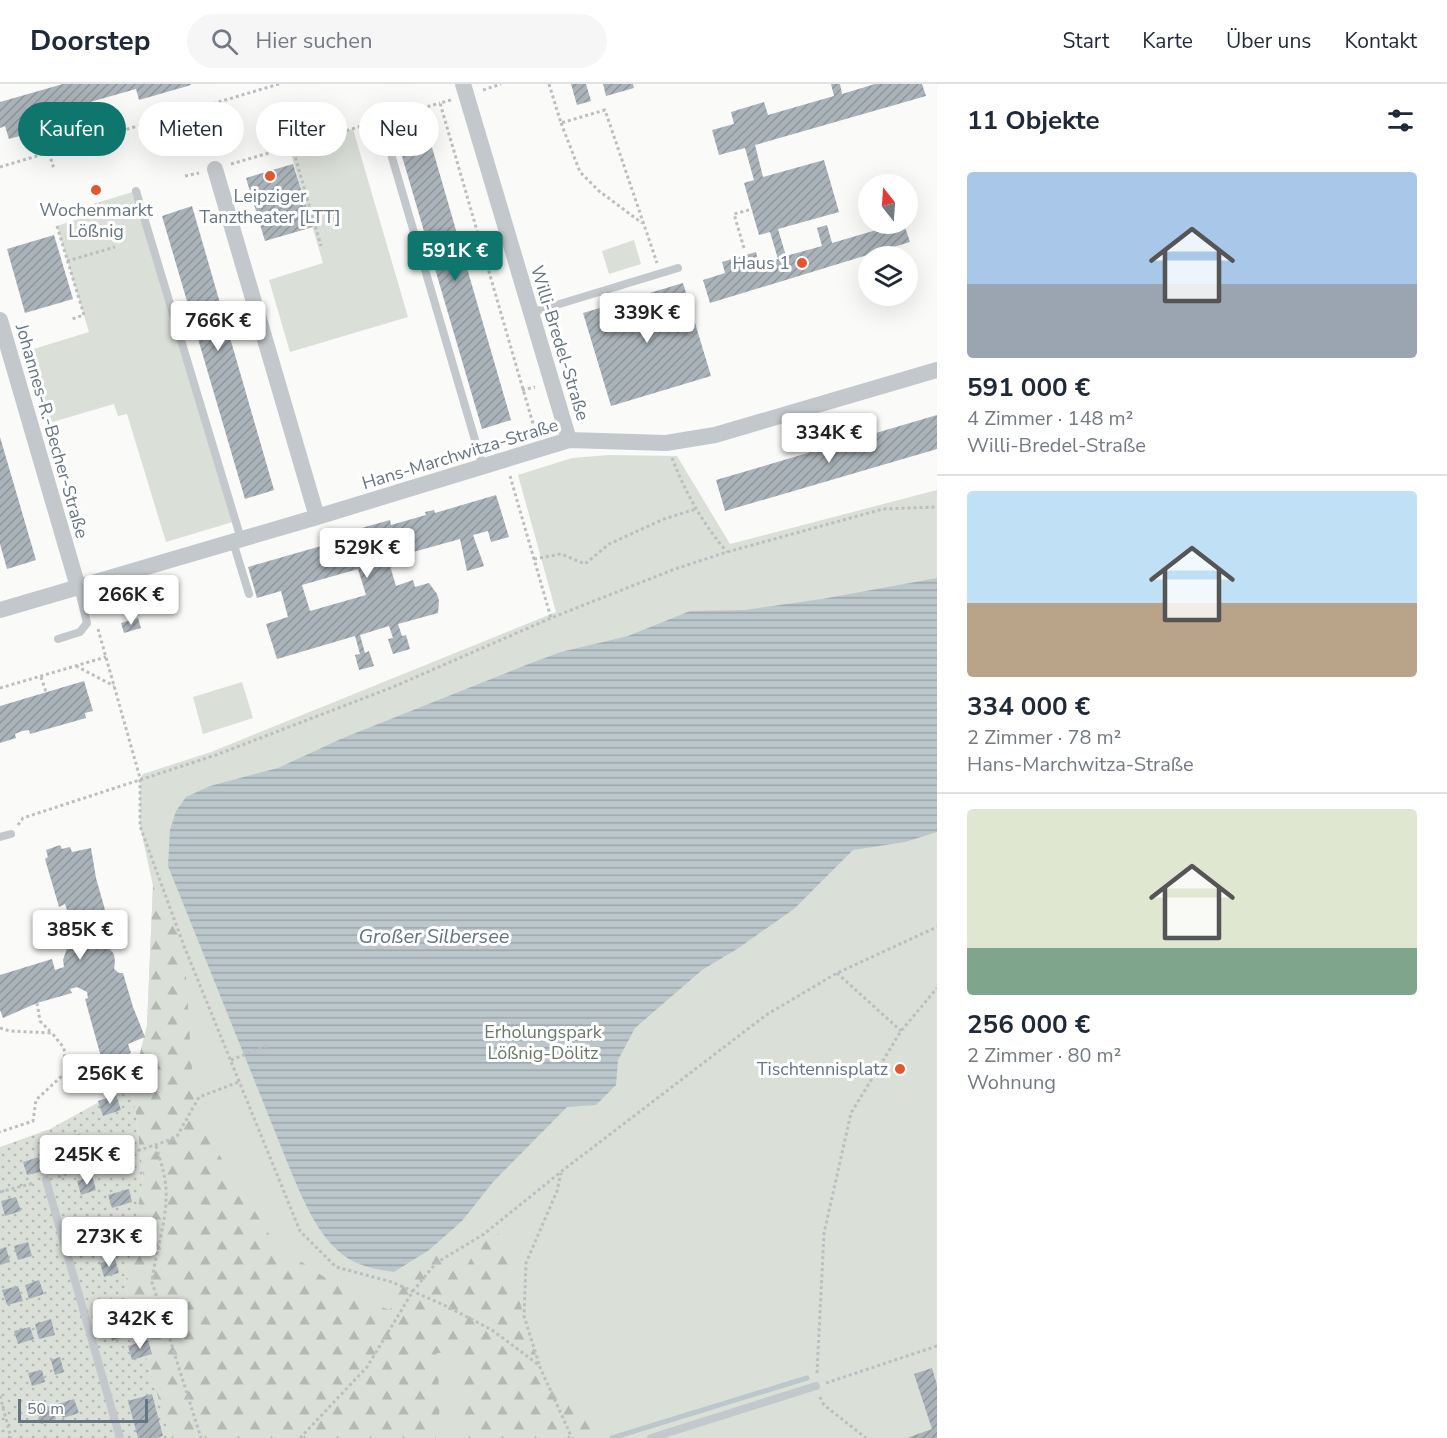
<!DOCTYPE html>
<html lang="de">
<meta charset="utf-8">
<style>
body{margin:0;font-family:"Nunito Sans",sans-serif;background:#f6f6f7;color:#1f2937;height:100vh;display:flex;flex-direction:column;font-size:22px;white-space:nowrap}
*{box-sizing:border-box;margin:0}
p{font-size:20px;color:#747a83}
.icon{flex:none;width:33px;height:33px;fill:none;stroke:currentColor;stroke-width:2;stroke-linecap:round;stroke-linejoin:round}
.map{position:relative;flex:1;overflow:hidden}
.panel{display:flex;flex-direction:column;background:#fff;width:510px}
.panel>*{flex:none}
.top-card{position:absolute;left:18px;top:18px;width:570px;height:54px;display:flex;gap:12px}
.needle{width:39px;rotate:343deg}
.tools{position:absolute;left:858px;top:90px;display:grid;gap:12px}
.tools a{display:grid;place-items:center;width:60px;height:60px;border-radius:50%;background:#fff;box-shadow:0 6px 24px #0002;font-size:30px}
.scale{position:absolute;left:18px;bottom:15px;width:130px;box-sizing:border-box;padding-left:6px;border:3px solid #657683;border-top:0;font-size:16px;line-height:21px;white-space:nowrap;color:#657683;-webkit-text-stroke:4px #fff;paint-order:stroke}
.price{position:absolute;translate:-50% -51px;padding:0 14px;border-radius:6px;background:#fff;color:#222;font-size:20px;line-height:39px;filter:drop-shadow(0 2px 3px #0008)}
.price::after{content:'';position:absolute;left:50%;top:36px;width:18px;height:14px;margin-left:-9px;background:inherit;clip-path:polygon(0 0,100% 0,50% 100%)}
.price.active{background:#0f766e;color:#fff}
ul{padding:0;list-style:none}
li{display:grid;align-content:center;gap:12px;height:318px;padding:0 30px}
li+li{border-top:2px solid #e0e1e3}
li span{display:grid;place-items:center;height:186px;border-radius:6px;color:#555}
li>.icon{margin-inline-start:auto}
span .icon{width:108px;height:108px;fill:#fffc;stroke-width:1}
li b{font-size:26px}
h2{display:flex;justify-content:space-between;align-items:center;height:72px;padding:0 30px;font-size:26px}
.tag{padding:0 21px;border-radius:27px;background:#fff;box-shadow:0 6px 24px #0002;font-size:21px;line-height:54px}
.tag.active{background:#0f766e;color:#fff}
header{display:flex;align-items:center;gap:36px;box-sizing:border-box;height:84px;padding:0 30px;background:#fff;border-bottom:2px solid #e0e1e3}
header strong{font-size:28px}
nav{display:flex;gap:33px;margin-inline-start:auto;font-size:21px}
.search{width:420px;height:54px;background:#f6f6f7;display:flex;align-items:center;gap:15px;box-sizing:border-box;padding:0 21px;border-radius:33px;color:#747a83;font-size:22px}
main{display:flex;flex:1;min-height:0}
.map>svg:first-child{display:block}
.green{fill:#dadfd7}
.forest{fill:url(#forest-firs)}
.garden{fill:url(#garden-dots)}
.water{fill:url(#water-rules)}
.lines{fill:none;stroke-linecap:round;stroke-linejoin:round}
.stream{stroke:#bbc7cb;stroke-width:5}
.building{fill:url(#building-hatch);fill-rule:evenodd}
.path{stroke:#bbbfc2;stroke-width:3;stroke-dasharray:3 3;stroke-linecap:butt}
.lane{stroke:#c3c8cc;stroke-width:8}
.street{stroke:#c3c8cc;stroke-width:16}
.poi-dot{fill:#e4572e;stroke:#fff;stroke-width:2}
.labels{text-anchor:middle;stroke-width:6;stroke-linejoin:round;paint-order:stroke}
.poi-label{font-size:18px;fill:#657683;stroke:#fff}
.street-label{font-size:18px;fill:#657683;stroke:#fff}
.park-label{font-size:18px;fill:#687a64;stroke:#fff}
.water-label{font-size:20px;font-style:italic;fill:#60757c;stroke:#fff}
</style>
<header>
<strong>Doorstep</strong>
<div class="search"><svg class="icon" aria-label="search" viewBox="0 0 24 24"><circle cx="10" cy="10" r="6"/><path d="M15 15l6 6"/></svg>Hier suchen</div>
<nav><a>Start</a><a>Karte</a><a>Über uns</a><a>Kontakt</a></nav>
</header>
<main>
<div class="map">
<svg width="937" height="1354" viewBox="0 0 937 1354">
<defs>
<pattern id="forest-firs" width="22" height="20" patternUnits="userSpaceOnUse" patternTransform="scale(1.5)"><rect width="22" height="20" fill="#dadfd7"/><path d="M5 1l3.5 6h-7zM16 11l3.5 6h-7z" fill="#b4b9b4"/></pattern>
<pattern id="garden-dots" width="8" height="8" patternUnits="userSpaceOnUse" patternTransform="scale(1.5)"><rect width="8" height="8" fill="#dadfd7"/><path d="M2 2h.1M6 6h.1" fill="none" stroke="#b4b9b4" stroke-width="1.8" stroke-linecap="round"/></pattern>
<pattern id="water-rules" width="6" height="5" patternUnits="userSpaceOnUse" patternTransform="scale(1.5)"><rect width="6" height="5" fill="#bbc7cb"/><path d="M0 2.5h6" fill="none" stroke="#9ca6aa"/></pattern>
<pattern id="building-hatch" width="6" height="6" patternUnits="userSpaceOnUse" patternTransform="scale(1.5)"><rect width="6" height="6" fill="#aab3b9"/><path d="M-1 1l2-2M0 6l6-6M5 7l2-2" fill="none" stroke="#8e969c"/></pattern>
</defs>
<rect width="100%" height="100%" fill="#fafaf8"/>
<!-- green -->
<path class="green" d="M 353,45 L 408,233 L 290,268 L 269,196 L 323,179 L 289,63 Z
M 136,107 L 236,437 L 166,458 L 127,330 L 118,332 L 114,320 L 49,339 L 27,267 L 89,248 L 57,142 L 96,129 L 93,120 Z
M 634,156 L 641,180 L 609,190 L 602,167 Z
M 609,371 L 677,372 L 730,460 L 937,406 L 937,1354 L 170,1354 L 125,1202 L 143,1092 L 132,1000 L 147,942 L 153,802 L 140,742 L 140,694 L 143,690 L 211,668 L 556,528 L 518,391 L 572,374 Z
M 242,598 L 253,634 L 203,650 L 193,613 Z"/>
<!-- forest -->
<path class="forest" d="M 153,802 L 184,862 L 195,1032 L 276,1161 L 356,1214 L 390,1226 L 424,1155 L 462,1191 L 484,1150 L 499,1150 L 539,1281 L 600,1354 L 461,1354 L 465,1337 L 461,1268 L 437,1269 L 440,1323 L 436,1354 L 170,1354 L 125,1202 L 143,1092 L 132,1000 L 147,942 Z"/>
<!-- garden -->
<path class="garden" d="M 132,1000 L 143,1092 L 125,1202 L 170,1354 L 0,1354 L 0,1063 L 50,1045 Z"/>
<!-- water -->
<path class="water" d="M 937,494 L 937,748 L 905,758 L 853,766 L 794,825 L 737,865 L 702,886 L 635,944 L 618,976 L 616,1001 L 596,1021 L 567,1023 L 493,1098 L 462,1137 L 429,1166 L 394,1188 C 384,1186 372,1185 362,1181 C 324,1169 304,1118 290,1085 L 168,782 L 170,746 L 176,727 L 186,713 L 210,702 L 278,684 L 343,654 L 531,579 L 561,568 L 628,552 L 690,527 L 745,526 L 822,515 Z"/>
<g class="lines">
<!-- stream -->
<path class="stream" d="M 612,1354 L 807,1294"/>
</g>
<!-- building -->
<path class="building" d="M 63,0 L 191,0 L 191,1 L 139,16 L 136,5 L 69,24 L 73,37 L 9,55 L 5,42 L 0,44 L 0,18 Z
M 571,0 L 586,0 L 591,17 L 577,21 Z
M 603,0 L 633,0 L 634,4 L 606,12 Z
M 831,0 L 840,0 L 842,10 L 875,0 L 922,0 L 926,12 L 755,61 L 763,93 L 824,76 L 839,128 L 778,145 L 786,172 L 822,162 L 817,144 L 827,141 L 832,159 L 897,140 L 904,140 L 910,158 L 710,219 L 703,196 L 725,189 L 722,178 L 756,168 L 759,181 L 778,175 L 770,148 L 759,151 L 744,99 L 754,96 L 745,64 L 719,71 L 712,46 L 734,40 L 731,28 L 764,18 L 768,31 L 834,12 Z
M 429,53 L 511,336 L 482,345 L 399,62 Z
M 293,80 L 313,143 L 265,157 L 246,94 Z
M 192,122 L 274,406 L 245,415 L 162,132 Z
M 54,151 L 73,215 L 25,229 L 7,165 Z
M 683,199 L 711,292 L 611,322 L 583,229 Z
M 937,331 L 937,365 L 725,427 L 716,396 Z
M 0,353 L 36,476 L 7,485 L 0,460 Z
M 496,411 L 509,453 L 491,458 L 488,447 L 473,451 L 484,482 L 467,487 L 460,455 L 388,475 L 396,502 L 413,496 L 415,503 L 429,499 L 437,510 L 439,517 L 438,529 L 398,540 L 402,552 L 406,551 L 410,565 L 393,570 L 388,555 L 393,554 L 389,542 L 360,551 L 365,569 L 369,567 L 374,582 L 359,586 L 355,571 L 360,570 L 355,552 L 277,575 L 266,540 L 288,533 L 281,507 L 257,514 L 248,483 L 328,460 L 326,454 L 390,436 L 391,441 L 426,431 L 425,428 L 434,426 L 435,429 ZM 358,485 L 366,511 L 310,527 L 302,501 Z
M 138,534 L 141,544 L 124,549 L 121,539 Z
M 84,597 L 93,627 L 85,629 L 86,634 L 30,650 L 29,646 L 22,647 L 15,650 L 16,654 L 0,659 L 0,622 Z
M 60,761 L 62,765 L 70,763 L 72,768 L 91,764 L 96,794 L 113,854 L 109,856 L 106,861 L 114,870 L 115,878 L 114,885 L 119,889 L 123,889 L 133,923 L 145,953 L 128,960 L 131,969 L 121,972 L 123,976 L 107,980 L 105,972 L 101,973 L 85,915 L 88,914 L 87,908 L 77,903 L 70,905 L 72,909 L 37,919 L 3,934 L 0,926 L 0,891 L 52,875 L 55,886 L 64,883 L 63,876 L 67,864 L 75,853 L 85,848 L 82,838 L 72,841 L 65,820 L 59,823 L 45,775 L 48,773 L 46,766 Z
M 116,1011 L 121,1026 L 103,1032 L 98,1017 Z
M 80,1050 L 84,1064 L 69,1069 L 65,1055 Z
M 39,1073 L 43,1087 L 27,1091 L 23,1078 Z
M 92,1092 L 96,1106 L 81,1111 L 77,1097 Z
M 129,1105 L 132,1118 L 112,1124 L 108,1111 Z
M 16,1113 L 21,1127 L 5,1132 L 1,1117 Z
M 105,1137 L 109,1152 L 93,1157 L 89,1142 Z
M 28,1158 L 32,1172 L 18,1176 L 14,1162 Z
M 6,1163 L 10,1178 L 0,1181 L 0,1165 Z
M 115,1175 L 119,1189 L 104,1193 L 100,1179 Z
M 39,1196 L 44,1210 L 29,1215 L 25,1201 Z
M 18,1202 L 23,1217 L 7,1221 L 2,1206 Z
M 130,1220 L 138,1249 L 112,1257 L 107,1241 L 120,1238 L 120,1235 L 122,1234 L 119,1223 Z
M 51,1235 L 55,1251 L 39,1255 L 35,1240 Z
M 30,1243 L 34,1255 L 18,1260 L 14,1247 Z
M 148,1256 L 152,1270 L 132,1276 L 128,1262 Z
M 60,1273 L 64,1288 L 55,1291 L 51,1276 Z
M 932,1284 L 937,1301 L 937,1354 L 907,1354 L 932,1345 L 914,1290 Z
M 42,1286 L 45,1298 L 32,1302 L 28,1289 Z
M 152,1310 L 163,1352 L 156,1354 L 138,1354 L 128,1317 Z
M 74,1315 L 79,1329 L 63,1334 L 58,1320 Z
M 52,1321 L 56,1335 L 41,1340 L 37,1326 Z"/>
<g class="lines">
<!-- path -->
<path class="path" d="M 549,0 L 561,39 L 605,26 L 657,179
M 483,6 L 501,0
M 451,16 L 440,19 L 536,350
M 393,33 L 440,19
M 157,38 L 161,53
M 561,39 L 580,88 L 599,107 L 642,139
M 292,62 L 321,162
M 49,69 L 54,85
M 231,80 L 369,40
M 0,83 L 279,0
M 185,92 L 199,89
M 57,142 L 84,231 L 72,235
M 744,164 L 734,130 L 752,125
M 67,177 L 115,163
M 522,306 L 535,303
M 672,374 C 685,408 703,440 727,468
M 510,392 L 551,534
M 534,475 L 561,470 L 585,480 L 609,460 L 664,435 L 696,425
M 98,545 L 140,694 L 140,742 L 184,862 L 300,1147 L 336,1183 L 392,1198 L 446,1222 L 492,1246 L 539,1281 L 572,1354
M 76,582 L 114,602
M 41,593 L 46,608
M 0,604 L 106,573
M 18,741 L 23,734 L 216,671 L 393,603 L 551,534 L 675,485 L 727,468 L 883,425 L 937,423
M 42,852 L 67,864
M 837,889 L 901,947
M 37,919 L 40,937 L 50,947
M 0,944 L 10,947 L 52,949 L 64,964 L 66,988 L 36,1016 L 33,1037 L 0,1048
M 231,976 L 269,961
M 66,988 L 68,1006 L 83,1001 L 89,991 L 107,980
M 156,1062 C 161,1079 167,1095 166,1113 C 166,1141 155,1170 152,1198 L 201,1354
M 58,1093 L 176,1054 L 199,1013 L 239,998
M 0,1108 L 34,1099
M 539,1280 L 524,1232 L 526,1179 L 557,1107 L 561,1089
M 817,1289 L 824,1149 L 851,1029 L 901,947 L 937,904
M 826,1299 L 937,1262
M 0,1312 L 11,1354
M 820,1313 L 824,1321 L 866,1354
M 300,1354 L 367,1283 L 413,1207 L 436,1179 L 484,1150 L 562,1087 L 766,931 L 837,889 L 937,843"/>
<!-- lane -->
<path class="lane" d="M 381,36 L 483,383
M 136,107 L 241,455
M 530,229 L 678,184
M 233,458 L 249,510
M 58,555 L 80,548 L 87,539 L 78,503
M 0,753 L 11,750
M 46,1096 L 120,1354
M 651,1354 L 816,1302"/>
<!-- street -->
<path class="street" d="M 463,0 L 569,356
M 215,85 L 317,433
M 0,236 L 78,503
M 0,526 L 317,433 L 569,356 L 666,359 L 715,351 L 937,286"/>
</g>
<!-- markers -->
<g class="poi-dot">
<circle cx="270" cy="92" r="6"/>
<circle cx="96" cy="106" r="6"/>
<circle cx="802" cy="179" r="6"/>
<circle cx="900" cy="985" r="6"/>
</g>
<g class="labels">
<!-- poi labels -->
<g class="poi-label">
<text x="270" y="118">Leipziger<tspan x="270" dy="21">Tanztheater [LTT]</tspan></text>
<text x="96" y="132">Wochenmarkt<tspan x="96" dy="21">Lößnig</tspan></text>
<text x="790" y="185" text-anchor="end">Haus 1</text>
<text x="888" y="991" text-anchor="end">Tischtennisplatz</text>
</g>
<!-- street labels -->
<g class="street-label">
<text transform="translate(560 259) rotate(73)" y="6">Willi-Bredel-Straße</text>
<text transform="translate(52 347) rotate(74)" y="6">Johannes-R.-Becher-Straße</text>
<text transform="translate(460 370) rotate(-17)" y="6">Hans-Marchwitza-Straße</text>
</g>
<!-- park labels -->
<g class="park-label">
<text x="543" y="954">Erholungspark<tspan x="543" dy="21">Lößnig-Dölitz</tspan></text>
</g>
<!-- water labels -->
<g class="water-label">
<text x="434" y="859">Großer Silbersee</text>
</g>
</g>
</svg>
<div class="tools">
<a><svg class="needle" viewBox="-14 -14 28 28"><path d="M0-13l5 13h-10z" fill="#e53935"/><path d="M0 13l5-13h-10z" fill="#747a83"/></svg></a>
<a><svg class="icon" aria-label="layers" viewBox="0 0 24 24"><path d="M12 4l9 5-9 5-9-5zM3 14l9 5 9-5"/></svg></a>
</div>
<div class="scale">50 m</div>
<b class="price active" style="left:455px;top:198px">591K €</b>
<b class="price" style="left:647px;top:260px">339K €</b>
<b class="price" style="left:218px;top:268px">766K €</b>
<b class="price" style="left:829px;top:380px">334K €</b>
<b class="price" style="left:367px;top:495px">529K €</b>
<b class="price" style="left:131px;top:542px">266K €</b>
<b class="price" style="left:80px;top:877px">385K €</b>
<b class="price" style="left:110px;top:1021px">256K €</b>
<b class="price" style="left:87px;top:1102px">245K €</b>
<b class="price" style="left:109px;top:1184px">273K €</b>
<b class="price" style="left:140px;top:1266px">342K €</b>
<div class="top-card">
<a class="tag active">Kaufen</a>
<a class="tag">Mieten</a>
<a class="tag">Filter</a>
<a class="tag">Neu</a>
</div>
</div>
<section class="panel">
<h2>11 Objekte<svg class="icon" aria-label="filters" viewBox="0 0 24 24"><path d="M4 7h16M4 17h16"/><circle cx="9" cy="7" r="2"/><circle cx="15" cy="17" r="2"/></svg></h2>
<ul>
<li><span style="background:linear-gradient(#a9c7e8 60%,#9aa5b1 0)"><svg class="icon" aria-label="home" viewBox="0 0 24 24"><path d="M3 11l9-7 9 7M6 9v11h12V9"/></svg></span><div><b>591 000 €</b><p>4 Zimmer · 148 m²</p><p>Willi-Bredel-Straße</p></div></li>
<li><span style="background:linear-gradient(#bfe0f5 60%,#b9a48a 0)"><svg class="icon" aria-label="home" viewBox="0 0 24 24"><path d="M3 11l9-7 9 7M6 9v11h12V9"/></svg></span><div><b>334 000 €</b><p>2 Zimmer · 78 m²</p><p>Hans-Marchwitza-Straße</p></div></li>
<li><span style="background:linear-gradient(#dfe7d0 75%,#7fa58c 0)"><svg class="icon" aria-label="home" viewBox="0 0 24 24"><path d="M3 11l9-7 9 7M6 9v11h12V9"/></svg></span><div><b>256 000 €</b><p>2 Zimmer · 80 m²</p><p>Wohnung</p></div></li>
</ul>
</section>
</main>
